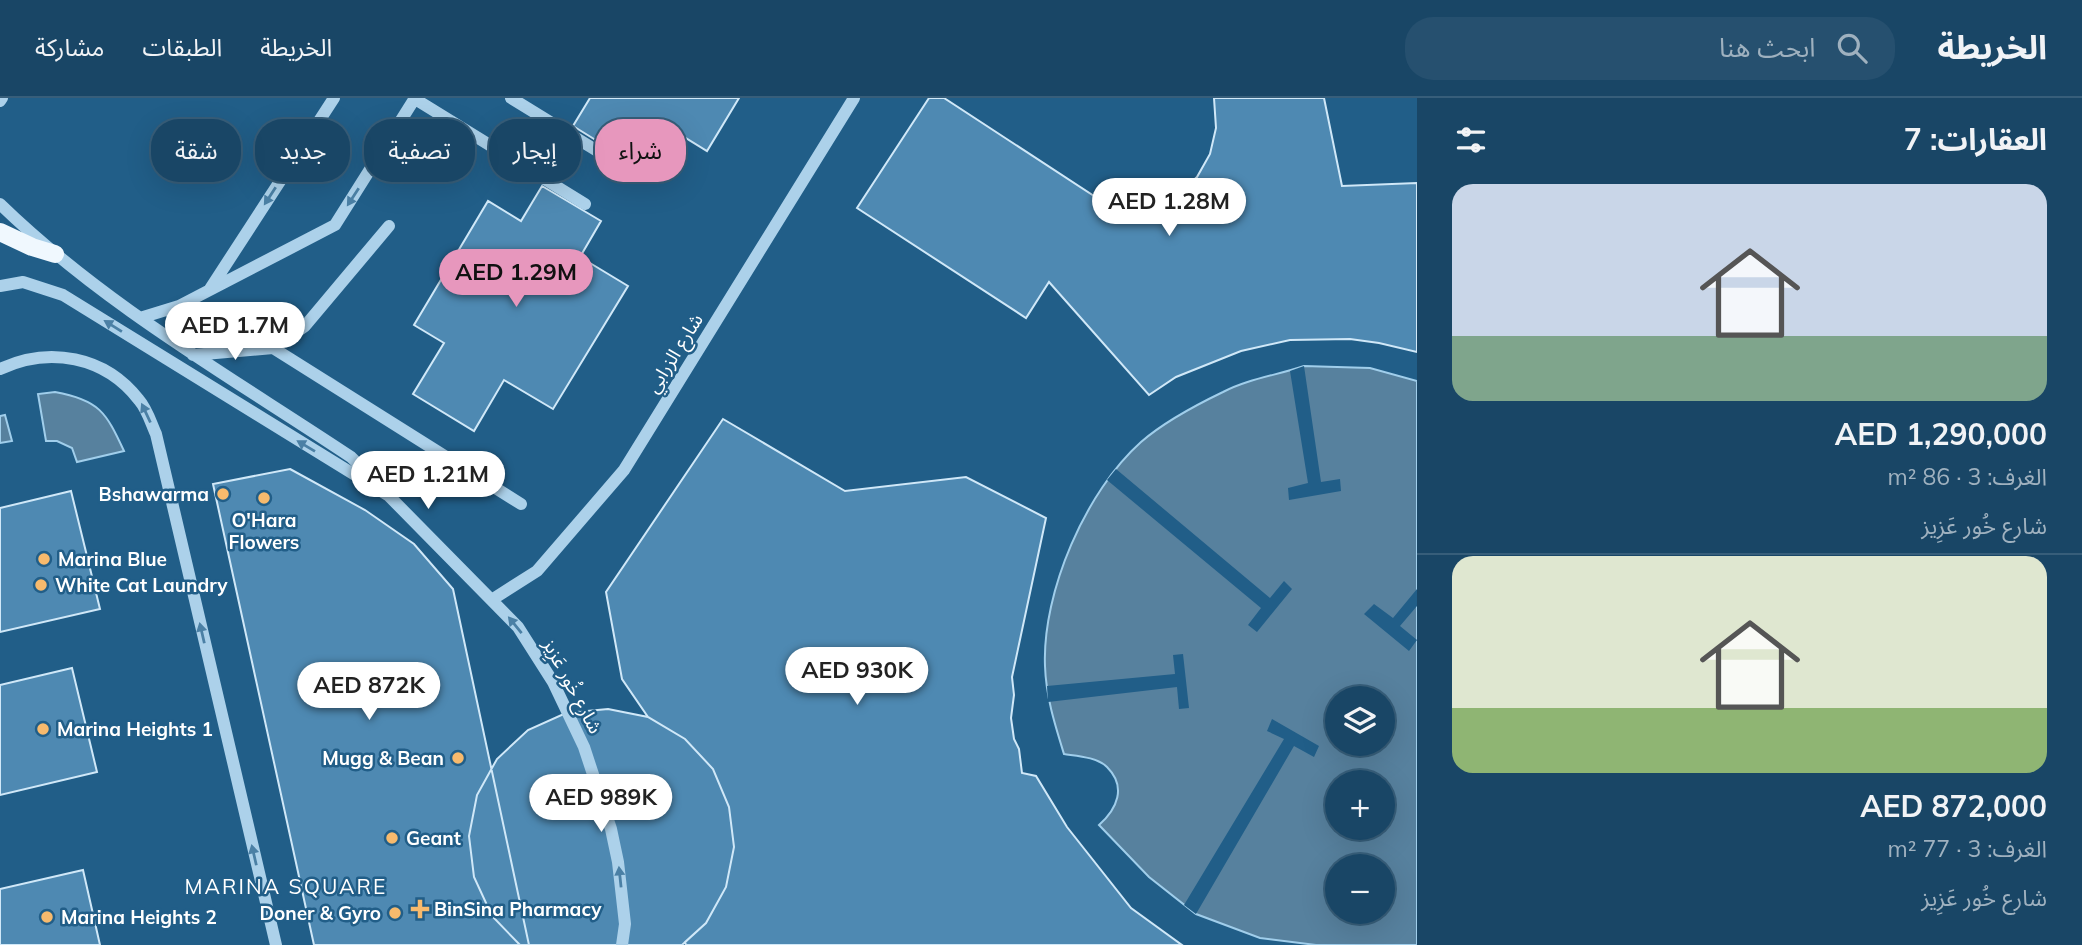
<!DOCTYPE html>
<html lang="ar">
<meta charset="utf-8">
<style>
body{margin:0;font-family:Mulish,"Noto Sans Arabic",sans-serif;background:#26506f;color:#f1f3f6;direction:rtl;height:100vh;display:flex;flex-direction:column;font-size:26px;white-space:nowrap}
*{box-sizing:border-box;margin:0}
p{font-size:23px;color:#9fb1bf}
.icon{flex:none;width:38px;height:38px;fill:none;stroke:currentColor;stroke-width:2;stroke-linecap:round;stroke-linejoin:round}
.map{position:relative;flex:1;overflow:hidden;direction:ltr}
.side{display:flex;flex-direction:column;background:#194666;width:665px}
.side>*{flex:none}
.hud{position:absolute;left:21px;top:21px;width:665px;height:63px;direction:rtl;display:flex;gap:14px}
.tools{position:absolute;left:1325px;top:588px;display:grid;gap:14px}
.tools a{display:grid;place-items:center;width:70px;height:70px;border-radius:50%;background:#194666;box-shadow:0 7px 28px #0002,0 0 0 2px #375e7a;font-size:35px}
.price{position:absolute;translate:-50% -60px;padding:0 16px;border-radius:24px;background:#fff;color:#222;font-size:23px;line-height:46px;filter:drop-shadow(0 2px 4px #0008)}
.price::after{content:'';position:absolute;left:50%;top:42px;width:21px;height:16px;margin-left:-10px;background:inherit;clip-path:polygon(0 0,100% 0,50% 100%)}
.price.selected{background:#e797bd;color:#111}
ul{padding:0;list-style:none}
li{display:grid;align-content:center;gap:14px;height:371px;padding:0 35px}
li+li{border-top:2px solid #375e7a}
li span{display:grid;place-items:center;height:217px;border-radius:21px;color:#555}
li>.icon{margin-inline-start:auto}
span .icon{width:126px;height:126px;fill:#fffc;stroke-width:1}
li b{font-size:30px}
h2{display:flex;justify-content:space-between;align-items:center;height:84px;padding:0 35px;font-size:30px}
.tag{padding:0 24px;border-radius:28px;background:#194666;box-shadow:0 7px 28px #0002,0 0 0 2px #375e7a;font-size:24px;line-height:63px}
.tag.selected{background:#e797bd;color:#111}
header{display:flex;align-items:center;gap:42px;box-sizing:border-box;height:98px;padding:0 35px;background:#194666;border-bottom:2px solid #375e7a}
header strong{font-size:33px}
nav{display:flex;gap:38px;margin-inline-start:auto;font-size:24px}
.search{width:490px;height:63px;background:#26506f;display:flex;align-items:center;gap:18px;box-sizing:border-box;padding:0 24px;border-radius:28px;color:#9fb1bf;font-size:26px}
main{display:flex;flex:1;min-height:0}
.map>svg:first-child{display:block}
.water{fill:#57819e;stroke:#a0ceeb;stroke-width:2;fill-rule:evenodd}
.pier{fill:#215e88}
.building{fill:#4e89b2;stroke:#d0e8f8;stroke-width:2}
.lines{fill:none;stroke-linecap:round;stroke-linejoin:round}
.minor{stroke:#acd1ea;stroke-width:12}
.major{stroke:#f0f8fe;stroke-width:18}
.oneway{fill:#4b80a5}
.poi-dot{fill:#f7ba6d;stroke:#215e88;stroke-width:2.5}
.labels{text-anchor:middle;stroke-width:5;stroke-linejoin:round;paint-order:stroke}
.street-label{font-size:19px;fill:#fff;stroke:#215e88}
.poi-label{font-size:19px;font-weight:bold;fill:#fff;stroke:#215e88;text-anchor:start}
.neighbourhood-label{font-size:21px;letter-spacing:2px;fill:#fff;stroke:#215e88}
</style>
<header>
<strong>الخريطة</strong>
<div class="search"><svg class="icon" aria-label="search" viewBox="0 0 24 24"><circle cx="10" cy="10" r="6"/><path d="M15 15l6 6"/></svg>ابحث هنا</div>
<nav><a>الخريطة</a><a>الطبقات</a><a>مشاركة</a></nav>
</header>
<main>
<section class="side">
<h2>العقارات: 7<svg class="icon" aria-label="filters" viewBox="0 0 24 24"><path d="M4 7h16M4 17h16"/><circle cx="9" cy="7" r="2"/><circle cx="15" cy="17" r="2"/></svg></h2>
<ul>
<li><span style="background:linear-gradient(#c9d6e8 70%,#7fa58c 0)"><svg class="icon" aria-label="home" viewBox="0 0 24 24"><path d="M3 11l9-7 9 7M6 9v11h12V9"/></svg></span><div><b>AED 1,290,000</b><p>الغرف: 3 · 86 m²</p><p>شارع خُور عَزِيز</p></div></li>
<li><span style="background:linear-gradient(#dfe7d0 70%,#8fb573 0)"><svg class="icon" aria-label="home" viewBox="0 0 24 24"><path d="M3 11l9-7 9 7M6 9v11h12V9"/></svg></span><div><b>AED 872,000</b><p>الغرف: 3 · 77 m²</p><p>شارع خُور عَزِيز</p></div></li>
</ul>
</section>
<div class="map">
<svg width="1417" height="847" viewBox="0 0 1417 847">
<rect width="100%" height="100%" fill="#215e88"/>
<!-- water -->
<path class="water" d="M 1304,268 L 1370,270 L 1417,283 L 1417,847 L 1316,847 L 1260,840 L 1196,816 L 1149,779 L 1099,727 C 1117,711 1127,689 1107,669 C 1097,659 1077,658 1064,656 C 1055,627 1046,599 1045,568 C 1042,494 1086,393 1141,344 C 1164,324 1196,307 1223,294 C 1247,281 1278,277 1304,268 ZM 1337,600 L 1382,600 L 1382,646 L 1337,646 ZM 1337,684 L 1382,684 L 1382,730 L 1337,730 ZM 1337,768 L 1382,768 L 1382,814 L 1337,814 Z
M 55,294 C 99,302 106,314 124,353 L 77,364 L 72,350 L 57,343 L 46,343 L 38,296 Z
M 5,317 L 12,343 L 0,345 L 0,318 Z"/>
<!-- pier -->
<path class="pier" d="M 1304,268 L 1321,384 L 1340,381 L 1341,393 L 1289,402 L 1288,390 L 1308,385 L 1290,273 Z
M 1116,371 L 1270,500 L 1284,483 L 1292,491 L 1257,534 L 1248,527 L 1261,510 L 1107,382 Z
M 1417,491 L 1417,508 L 1400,528 L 1417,542 L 1409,553 L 1364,516 L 1374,506 L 1393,520 Z
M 1183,556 L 1189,610 L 1179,611 L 1177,589 L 1048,604 L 1047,588 L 1175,576 L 1173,557 Z
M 1272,621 L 1319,648 L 1314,659 L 1294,648 L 1196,816 L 1184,807 L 1284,641 L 1267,633 Z"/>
<!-- building -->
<path class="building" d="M 590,0 L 739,0 L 707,53 L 658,23 L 633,65 L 573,28 Z
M 929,0 L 944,0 L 1117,113 L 1148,110 L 1177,97 L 1197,79 L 1210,56 L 1216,30 L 1214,0 L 1324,0 L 1342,88 L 1417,85 L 1417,254 L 1379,245 L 1350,241 L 1290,242 L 1241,253 L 1176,279 L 1149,297 L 1049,184 L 1026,220 L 857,110 Z
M 542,88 L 601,123 L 580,159 L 628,188 L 553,311 L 504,282 L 474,333 L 413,296 L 444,245 L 414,227 L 488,103 L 521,123 Z
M 723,321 L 845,393 L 966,379 L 1046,420 L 1012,579 L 1014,597 L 1011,620 L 1014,641 L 1019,651 L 1022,675 L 1036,678 L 1067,729 L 1131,810 L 1182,847 L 686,847 L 685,844 L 706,825 L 726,789 L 734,749 L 729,709 L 713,671 L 685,641 L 648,619 L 622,581 L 606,494 Z
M 290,371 L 365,412 L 414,446 L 453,491 L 529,847 L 314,847 L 213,386 Z
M 71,393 L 100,511 L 0,534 L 0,410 Z
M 72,570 L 97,674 L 0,697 L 0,587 Z
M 608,611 L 648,619 L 685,641 L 713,671 L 729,709 L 734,749 L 726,789 L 706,825 L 682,847 L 520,847 L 492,818 L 474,779 L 469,738 L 477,697 L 497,661 L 528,632 L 566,615 Z
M 83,772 L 100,847 L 0,847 L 0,791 Z"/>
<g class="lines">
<!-- minor -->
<path class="minor" d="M 511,0 L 612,62
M 415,1 L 585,106
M 0,3 L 2,0
M 0,106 C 104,207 231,279 351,359 L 380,387
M 0,188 L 23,184 L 63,197 L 389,398 L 518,529 L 553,584 L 584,649 L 611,731 L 618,764 L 625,826 L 622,847
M 210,191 L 334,0
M 140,220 L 179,208 L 335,127 L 415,0
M 273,250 L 521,406
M 193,257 L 273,250 L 305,228 L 389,128
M 0,271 C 49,248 105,258 139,302 C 147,311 151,325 156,336 L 276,847
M 493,501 L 537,473 L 624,372 L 854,0"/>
<!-- major -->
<path class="major" d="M 0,134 L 32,149 L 55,156"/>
</g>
<!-- one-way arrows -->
<defs><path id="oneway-solid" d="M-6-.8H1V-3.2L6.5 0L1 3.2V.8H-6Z" transform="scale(1.75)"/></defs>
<g class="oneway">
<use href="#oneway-solid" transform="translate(270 98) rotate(123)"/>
<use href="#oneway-solid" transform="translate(353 99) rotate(123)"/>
<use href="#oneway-solid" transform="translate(113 228) rotate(-148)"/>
<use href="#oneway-solid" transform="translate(146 315) rotate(-115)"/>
<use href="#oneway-solid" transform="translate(306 348) rotate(-149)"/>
<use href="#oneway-solid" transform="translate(515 527) rotate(-129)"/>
<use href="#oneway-solid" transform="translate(202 535) rotate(-103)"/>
<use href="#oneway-solid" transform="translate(254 757) rotate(-103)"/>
<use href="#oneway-solid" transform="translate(620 779) rotate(-96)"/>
</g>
<!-- markers -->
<g class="poi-dot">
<circle cx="223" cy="396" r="7"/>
<circle cx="264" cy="400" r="7"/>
<circle cx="44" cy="461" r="7"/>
<circle cx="41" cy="487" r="7"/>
<circle cx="43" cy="631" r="7"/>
<circle cx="458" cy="660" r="7"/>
<circle cx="392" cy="740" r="7"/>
<path d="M416.5 800.5h7v7h7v7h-7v7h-7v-7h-7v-7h7z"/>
<circle cx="395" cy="815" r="7"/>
<circle cx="47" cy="819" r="7"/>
</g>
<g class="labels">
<!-- street labels -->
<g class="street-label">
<text transform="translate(674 255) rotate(-58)" y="7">شارع الزرابي</text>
<text transform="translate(573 588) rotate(62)" y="7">شارع خُور عَزِيز</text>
</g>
<!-- poi labels -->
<g class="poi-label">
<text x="209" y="403" text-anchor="end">Bshawarma</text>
<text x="264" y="429" text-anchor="middle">O'Hara<tspan x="264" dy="22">Flowers</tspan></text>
<text x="58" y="468">Marina Blue</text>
<text x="55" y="494">White Cat Laundry</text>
<text x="57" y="638">Marina Heights 1</text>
<text x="444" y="667" text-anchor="end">Mugg &amp; Bean</text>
<text x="406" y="747">Geant</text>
<text x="434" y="818">BinSina Pharmacy</text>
<text x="381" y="822" text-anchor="end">Doner &amp; Gyro</text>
<text x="61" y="826">Marina Heights 2</text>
</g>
<!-- neighbourhood labels -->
<g class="neighbourhood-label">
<text x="286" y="796">MARINA SQUARE</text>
</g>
</g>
</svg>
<div class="tools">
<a><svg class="icon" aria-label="layers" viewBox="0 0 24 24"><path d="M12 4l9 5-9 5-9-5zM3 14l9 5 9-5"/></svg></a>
<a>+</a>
<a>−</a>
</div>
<b class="price" style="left:1169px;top:140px">AED 1.28M</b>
<b class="price selected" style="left:516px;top:211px">AED 1.29M</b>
<b class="price" style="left:235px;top:264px">AED 1.7M</b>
<b class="price" style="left:428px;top:413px">AED 1.21M</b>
<b class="price" style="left:857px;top:609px">AED 930K</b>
<b class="price" style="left:369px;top:624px">AED 872K</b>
<b class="price" style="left:601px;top:736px">AED 989K</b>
<div class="hud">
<a class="tag selected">شراء</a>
<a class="tag">إيجار</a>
<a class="tag">تصفية</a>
<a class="tag">جديد</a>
<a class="tag">شقة</a>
</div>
</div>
</main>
